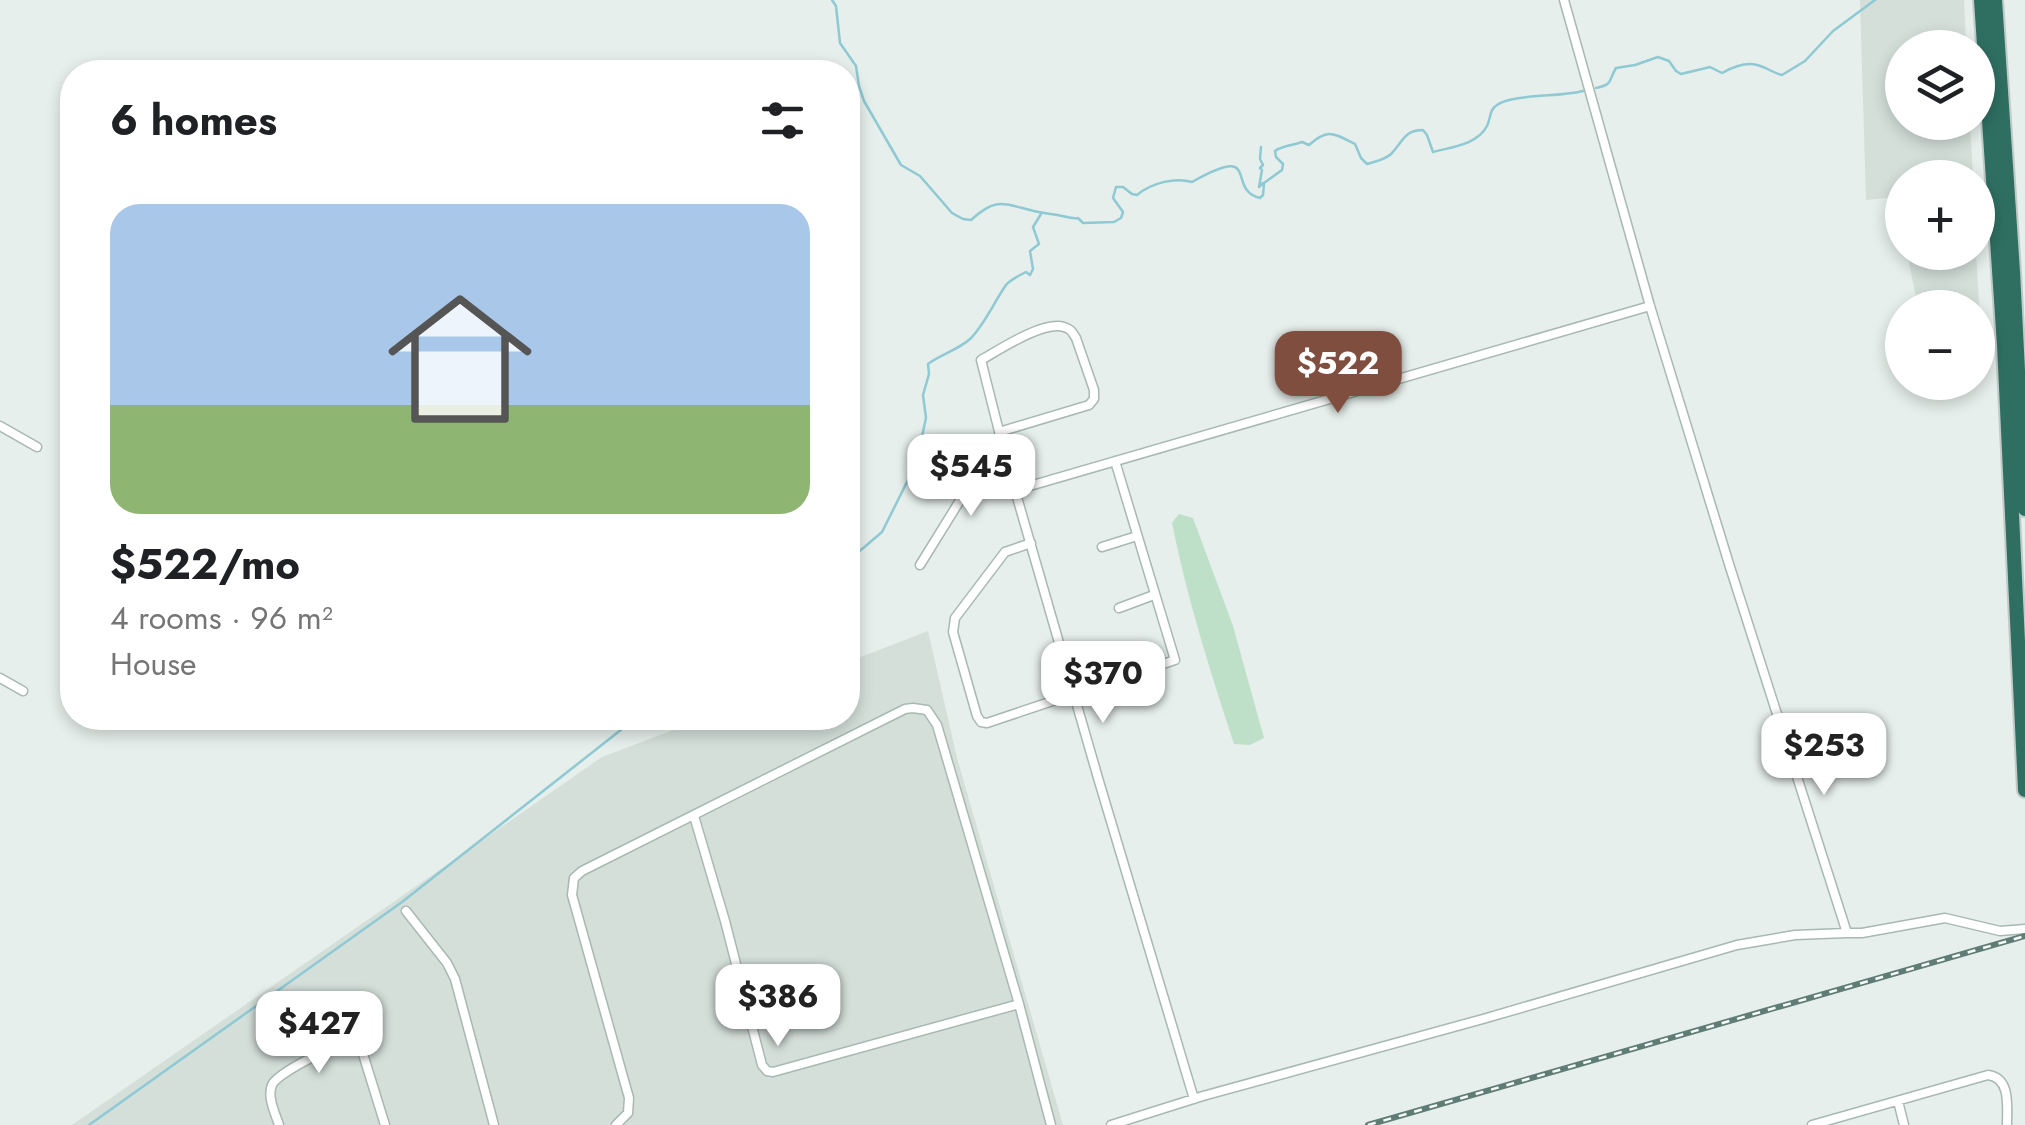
<!DOCTYPE html>
<meta charset="utf-8">
<style>
body{margin:0;font-family:Jost,sans-serif;background:#f2f2f2;color:#202124;height:100vh;display:flex;flex-direction:column;font-size:38px;white-space:nowrap}
*{box-sizing:border-box;margin:0}
p{font-size:32px;color:#757577}
.icon{flex:none;width:55px;height:55px;fill:none;stroke:currentColor;stroke-width:2;stroke-linecap:round;stroke-linejoin:round}
.map{position:relative;flex:1;overflow:hidden}
.sheet{position:absolute;left:60px;top:60px;width:800px;height:670px;display:flex;flex-direction:column;background:#fff;border-radius:40px;box-shadow:0 5px 15px #0003}
.sheet>*{flex:none}
.buttons{position:absolute;left:1885px;top:30px;display:grid;gap:20px}
.buttons a{display:grid;place-items:center;width:110px;height:110px;border-radius:50%;background:#fff;box-shadow:0 5px 15px #0003;font-size:50px}
.price{position:absolute;translate:-50% -85px;padding:0 22px;border-radius:20px;background:#fff;color:#222;font-size:32px;line-height:65px;filter:drop-shadow(0 2px 5px #0008)}
.price::after{content:'';position:absolute;left:50%;top:60px;width:30px;height:22px;margin-left:-15px;background:inherit;clip-path:polygon(0 0,100% 0,50% 100%)}
.price.active{background:#7f4e3f;color:#fff}
ul{padding:0;list-style:none}
li{display:grid;align-content:center;gap:20px;height:530px;padding:0 50px}
li+li{border-top:2px solid #e0e0e0}
li span{display:grid;place-items:center;height:310px;border-radius:30px;color:#555}
li>.icon{margin-inline-start:auto}
span .icon{width:180px;height:180px;fill:#fffc;stroke-width:1}
li b{font-size:42px}
h2{display:flex;justify-content:space-between;align-items:center;height:120px;padding:0 50px;font-size:42px}
.map>svg:first-child{display:block}
.built{fill:#d4dfda}
.green{fill:#bfe0c8}
.lines{fill:none;stroke-linecap:round;stroke-linejoin:round}
.stream{stroke:#8ec9d4;stroke-width:2.5}
.street-casing{stroke:#a8b8b2;stroke-width:11}
.highway-casing{stroke:#c2cac8;stroke-width:18}
.street{stroke:#fff;stroke-width:8}
.highway{stroke:#2f6f62;stroke-width:14}
.rail-casing{stroke:#5f7d75;stroke-width:6}
.rail{stroke:#f7fbf9;stroke-width:2.5;stroke-dasharray:8;stroke-linecap:butt}
</style>
<div class="map">
<svg width="2025" height="1125" viewBox="0 0 2025 1125">
<rect width="100%" height="100%" fill="#e6efeb"/>
<!-- built -->
<path class="built" d="M 1860,0 L 1964,0 L 1966,47 L 1902,48 L 1902,122 L 1970,123 L 1973,177 L 1902,178 L 1902,228 L 1896,197 L 1866,200 Z
M 1907,253 L 1976,253 L 1980,318 L 1978,318 L 1978,308 L 1918,307 Z
M 928,631 L 957,758 L 1063,1125 L 72,1125 L 602,757 L 705,718 L 848,718 L 848,662 Z"/>
<!-- green -->
<path class="green" d="M 1179,514 L 1193,518 L 1233,626 L 1264,738 L 1250,745 L 1234,744 C 1210,671 1187,598 1172,523 Z"/>
<g class="lines">
<!-- stream -->
<path class="stream" d="M 832,0 L 836,6 L 840,43 L 856,66 L 859,86 L 864,101 L 901,165 L 920,176 L 952,213 L 963,219 L 971,220 C 995,198 1001,203 1030,210 C 1041,213 1052,214 1062,216 C 1067,217 1072,219 1078,218 L 1083,223 L 1114,222 L 1121,218 L 1123,212 L 1113,198 L 1116,187 L 1123,187 L 1132,194 L 1137,195 C 1151,183 1175,177 1192,182 C 1263,142 1225,190 1260,198 L 1263,195 L 1264,183 L 1282,170 L 1283,164 L 1276,157 L 1275,151 C 1281,146 1294,145 1302,142 L 1309,145 C 1328,128 1333,133 1355,144 L 1361,158 L 1367,164 C 1376,161 1385,160 1391,154 C 1403,142 1404,130 1423,130 L 1427,135 L 1433,152 C 1451,147 1477,145 1487,126 C 1491,118 1489,110 1497,105 C 1512,94 1562,97 1583,91
M 1596,88 C 1614,84 1608,81 1616,68 L 1635,65 L 1658,57 L 1669,61 L 1676,71 L 1681,74 L 1710,67 L 1722,73 C 1731,68 1746,62 1757,65 C 1766,67 1773,73 1782,75 L 1805,61 L 1833,31 L 1875,0
M 1261,147 L 1260,159 L 1263,165 L 1260,168 L 1262,170 L 1259,187 L 1263,183
M 848,561 L 882,532 L 916,464 L 926,418 L 923,395 L 929,374 L 928,364 C 941,354 958,350 970,339 C 985,324 994,302 1006,285 C 1010,280 1020,275 1026,272 L 1030,275 L 1033,269 L 1030,251 L 1039,244 L 1033,227 L 1041,214
M 89,1125 L 402,902 L 636,718"/>
<!-- street casing -->
<g class="street-casing">
<path id="street" d="M 0,426 L 37,447
M 999,432 L 1089,405 L 1094,399 L 1094,390 L 1076,338 C 1072,332 1071,329 1064,327 C 1044,320 999,350 981,360 L 1006,459 L 1098,778 L 1194,1099
M 1016,490 L 1650,306
M 1031,543 L 1005,552 L 955,618 L 953,632 L 977,716 L 981,722 L 987,723 L 1175,660 L 1115,461
M 1102,547 L 1137,536
M 920,565 L 972,481 L 1006,459
M 1119,608 L 1154,595
M 0,678 L 23,691
M 694,816 L 725,921 L 762,1065 L 767,1071 L 773,1072 L 1019,1004
M 406,911 L 447,963 L 455,979 L 494,1125
M 1847,933 L 1862,933 L 1945,918 L 2000,931 L 2025,929
M 1898,1101 L 1904,1125
M 279,1125 C 275,1113 267,1097 272,1085 C 277,1073 338,1042 350,1044 C 357,1046 359,1049 363,1054 L 385,1125
M 616,1125 L 628,1113 L 629,1098 L 572,895 L 574,878 L 582,871 L 905,709 L 913,708 L 927,710 L 937,725 L 1019,1004 L 1051,1125
M 1111,1125 L 1203,1096 L 1483,1019 L 1737,945 L 1795,935 L 1847,933 L 1729,564 L 1650,306 L 1564,0
M 1812,1125 L 1988,1075 C 2011,1078 2007,1106 2007,1125"/>
</g>
<!-- highway casing -->
<g class="highway-casing">
<path id="highway" d="M 1981,0 L 2004,345 L 2025,790
M 1995,0 L 2013,272 L 2025,509"/>
</g>
<!-- street -->
<use href="#street" class="street"/>
<!-- highway -->
<use href="#highway" class="highway"/>
<!-- rail casing -->
<g class="rail-casing">
<path id="rail" d="M 1368,1125 L 2025,936"/>
</g>
<!-- rail -->
<use href="#rail" class="rail"/>
</g>
</svg>
<div class="buttons">
<a><svg class="icon" aria-label="layers" viewBox="0 0 24 24"><path d="M12 4l9 5-9 5-9-5zM3 14l9 5 9-5"/></svg></a>
<a>+</a>
<a>−</a>
</div>
<b class="price active" style="left:1338px;top:416px">$522</b>
<b class="price" style="left:971px;top:519px">$545</b>
<b class="price" style="left:1103px;top:726px">$370</b>
<b class="price" style="left:1824px;top:798px">$253</b>
<b class="price" style="left:778px;top:1049px">$386</b>
<b class="price" style="left:319px;top:1076px">$427</b>
<section class="sheet">
<h2>6 homes<svg class="icon" aria-label="filters" viewBox="0 0 24 24"><path d="M4 7h16M4 17h16"/><circle cx="9" cy="7" r="2"/><circle cx="15" cy="17" r="2"/></svg></h2>
<ul>
<li><span style="background:linear-gradient(#a9c7e8 65%,#8fb573 0)"><svg class="icon" aria-label="home" viewBox="0 0 24 24"><path d="M3 11l9-7 9 7M6 9v11h12V9"/></svg></span><div><b>$522/mo</b><p>4 rooms · 96 m²</p><p>House</p></div></li>
</ul>
</section>
</div>
